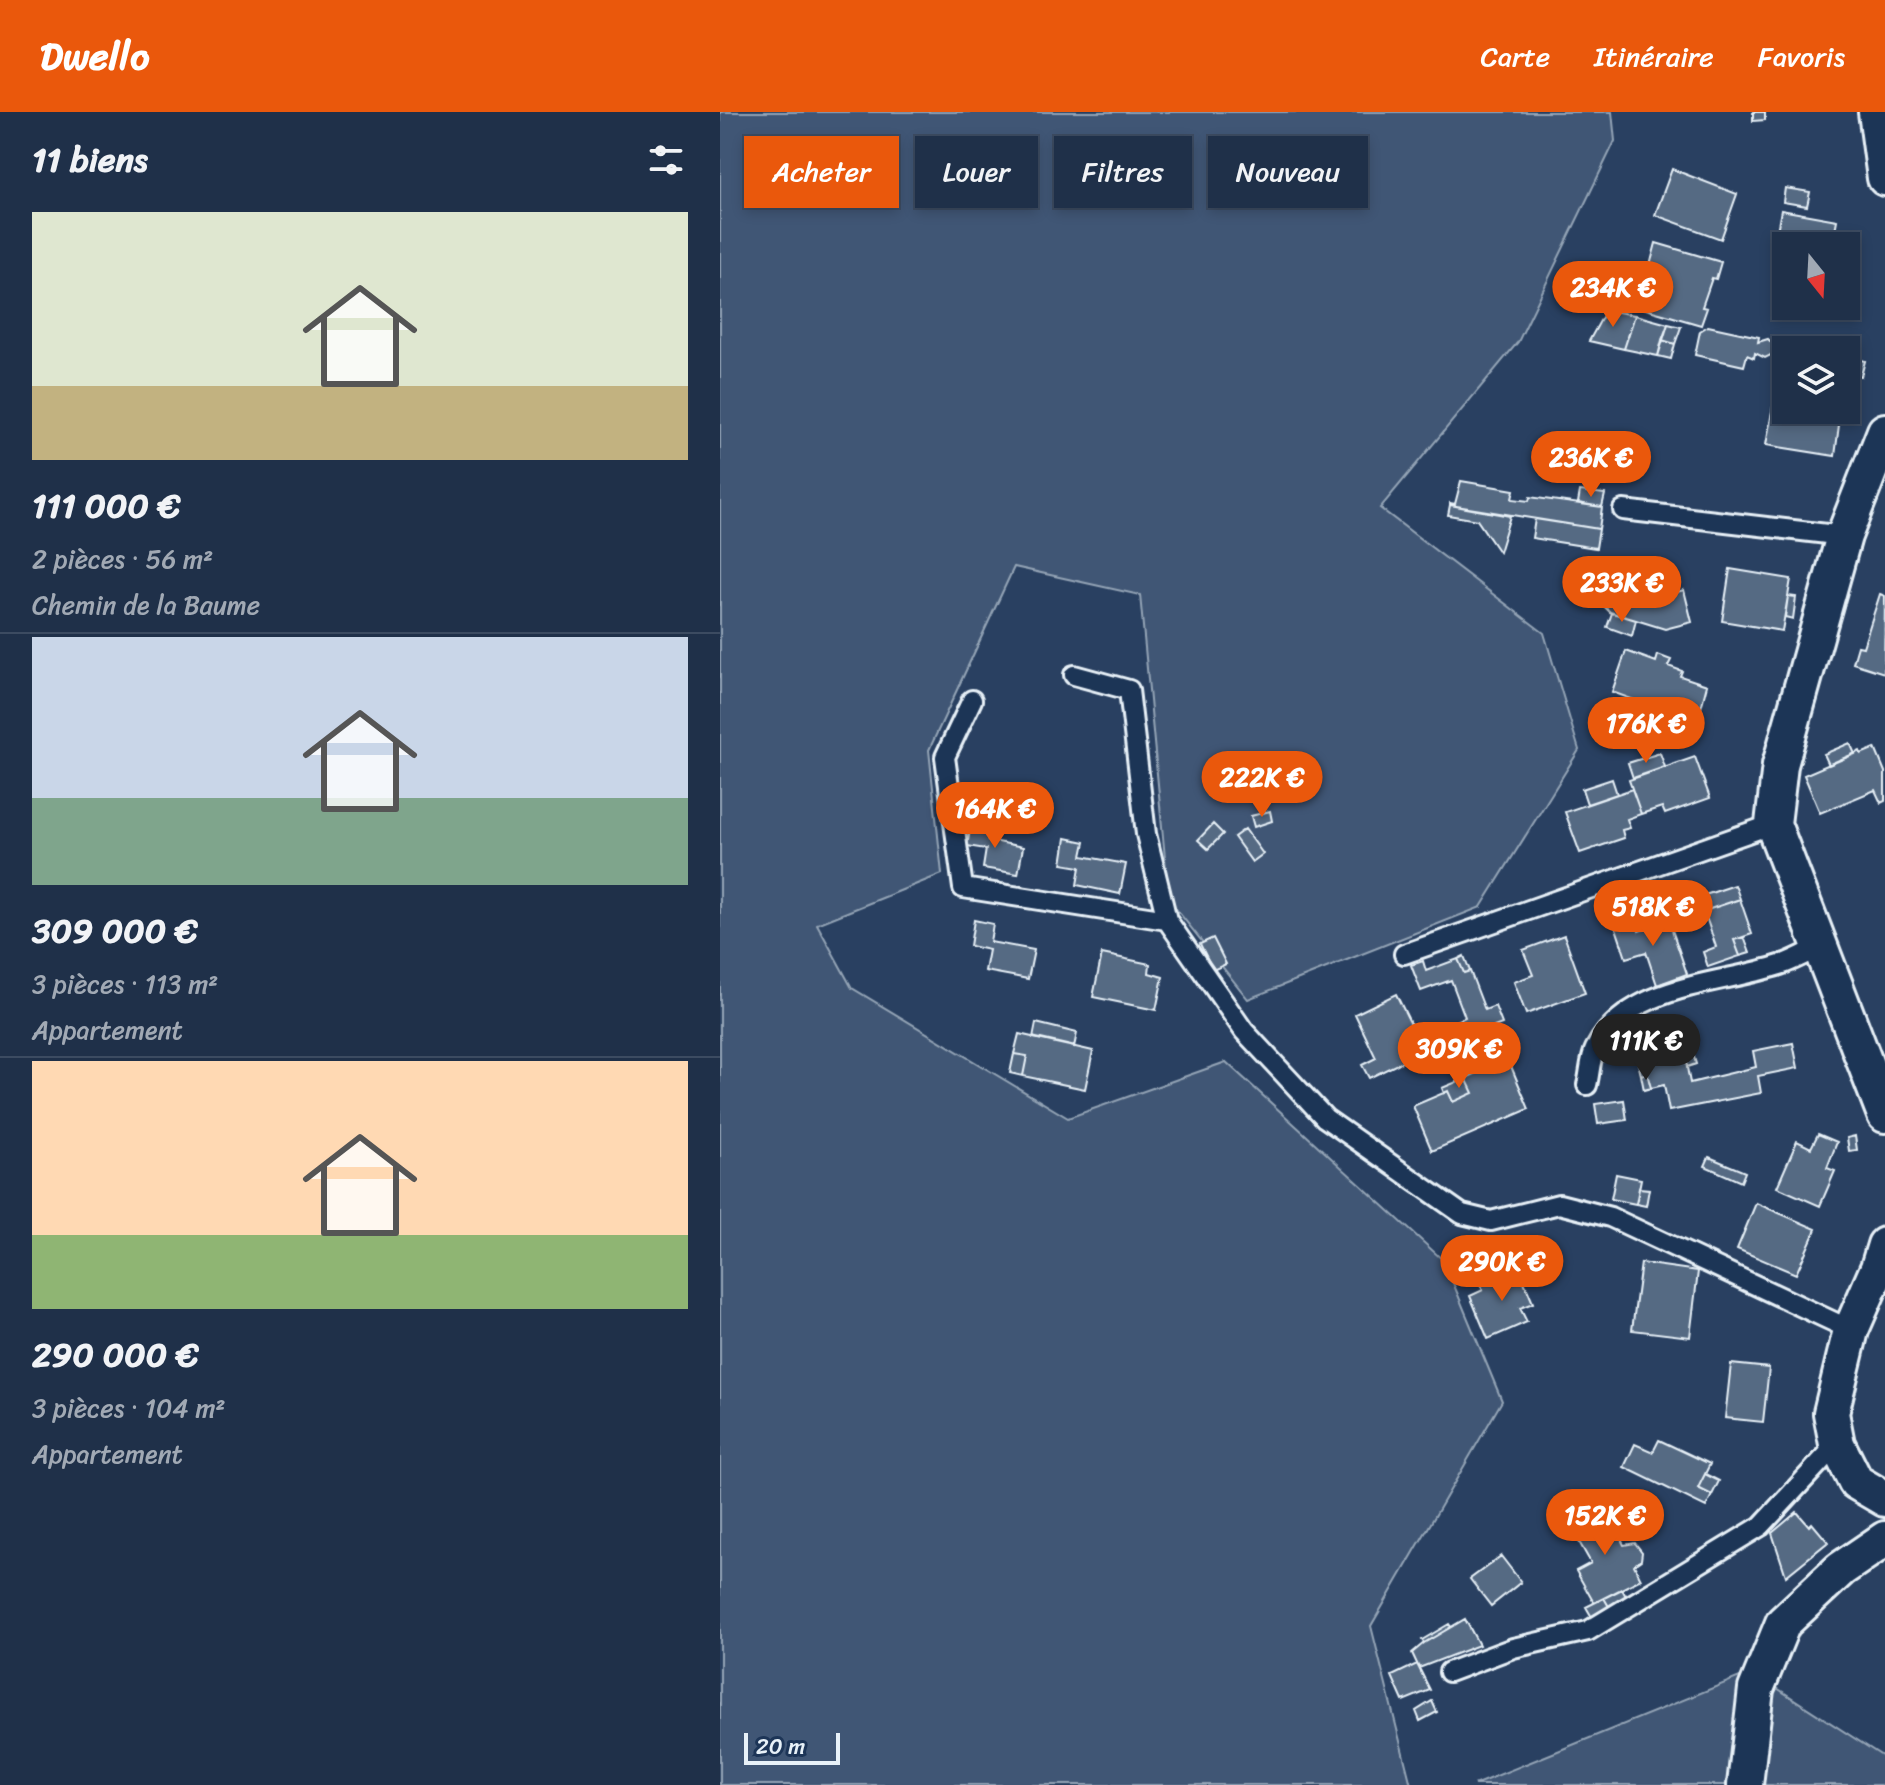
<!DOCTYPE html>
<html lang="fr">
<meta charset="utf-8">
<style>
body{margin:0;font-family:Sriracha,sans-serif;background:#2c3c53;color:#f1f3f6;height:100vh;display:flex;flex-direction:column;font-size:30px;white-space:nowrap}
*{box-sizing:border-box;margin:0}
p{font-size:26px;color:#a1a9b4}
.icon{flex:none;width:44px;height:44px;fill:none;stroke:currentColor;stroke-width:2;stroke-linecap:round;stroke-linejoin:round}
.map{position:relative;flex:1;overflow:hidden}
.panel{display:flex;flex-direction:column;background:#1f3049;width:720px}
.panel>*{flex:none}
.banner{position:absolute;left:24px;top:24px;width:760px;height:72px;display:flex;gap:16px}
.needle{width:52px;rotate:162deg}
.fabs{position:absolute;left:1052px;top:120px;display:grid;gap:16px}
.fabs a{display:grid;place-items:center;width:88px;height:88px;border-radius:0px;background:#1f3049;box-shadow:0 4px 12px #0003,0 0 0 2px #3c4b61;font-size:40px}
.scale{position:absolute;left:24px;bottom:20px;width:96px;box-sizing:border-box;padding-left:8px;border:4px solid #e8f1f8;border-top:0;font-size:22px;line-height:28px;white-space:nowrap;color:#e8f1f8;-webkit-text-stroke:6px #1d3557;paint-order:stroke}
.price{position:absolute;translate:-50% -68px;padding:0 18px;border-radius:28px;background:#ea580c;color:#fff;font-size:26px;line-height:52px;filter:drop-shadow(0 2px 4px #0008)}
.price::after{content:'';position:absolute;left:50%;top:48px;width:24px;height:18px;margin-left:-12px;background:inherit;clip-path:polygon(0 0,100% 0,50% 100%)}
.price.on{background:#222;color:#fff}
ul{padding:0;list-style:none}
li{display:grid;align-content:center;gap:16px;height:424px;padding:0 32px}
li+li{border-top:2px solid #3c4b61}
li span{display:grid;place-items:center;height:248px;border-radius:0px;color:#555}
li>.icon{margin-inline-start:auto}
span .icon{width:144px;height:144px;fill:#fffc;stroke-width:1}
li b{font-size:34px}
h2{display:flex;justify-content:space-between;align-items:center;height:96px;padding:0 32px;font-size:34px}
.chip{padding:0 28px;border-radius:0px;background:#1f3049;box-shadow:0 4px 12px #0003,0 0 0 2px #3c4b61;font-size:28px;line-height:72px}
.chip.on{background:#ea580c;color:#fff}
header{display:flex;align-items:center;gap:48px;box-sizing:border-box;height:112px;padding:0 40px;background:#ea580c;color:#fff}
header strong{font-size:38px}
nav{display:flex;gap:44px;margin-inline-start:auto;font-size:28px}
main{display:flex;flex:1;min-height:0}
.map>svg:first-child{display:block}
.green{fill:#415774;stroke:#94a4b6;stroke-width:2}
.building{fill:#556a83;stroke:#e8f1f8;stroke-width:2}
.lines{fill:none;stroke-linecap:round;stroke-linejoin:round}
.service-casing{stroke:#e8f1f8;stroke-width:24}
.minor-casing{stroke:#e8f1f8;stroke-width:40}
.service{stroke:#1d3557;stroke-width:18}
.minor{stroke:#1d3557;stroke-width:34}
</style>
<header>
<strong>Dwello</strong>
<nav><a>Carte</a><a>Itinéraire</a><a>Favoris</a></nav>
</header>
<main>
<section class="panel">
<h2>11 biens<svg class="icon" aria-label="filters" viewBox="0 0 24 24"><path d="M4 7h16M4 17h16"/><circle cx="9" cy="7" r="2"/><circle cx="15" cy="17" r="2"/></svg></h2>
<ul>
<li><span style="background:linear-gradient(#dfe7d0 70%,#c2b280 0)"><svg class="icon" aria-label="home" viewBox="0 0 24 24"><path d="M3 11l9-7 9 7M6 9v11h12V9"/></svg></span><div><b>111 000 €</b><p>2 pièces · 56 m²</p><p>Chemin de la Baume</p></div></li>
<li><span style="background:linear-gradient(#c9d6e8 65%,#7fa58c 0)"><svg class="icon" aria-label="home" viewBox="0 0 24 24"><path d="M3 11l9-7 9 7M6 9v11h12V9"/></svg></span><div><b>309 000 €</b><p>3 pièces · 113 m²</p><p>Appartement</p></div></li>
<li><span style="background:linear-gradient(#ffd9b3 70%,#8fb573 0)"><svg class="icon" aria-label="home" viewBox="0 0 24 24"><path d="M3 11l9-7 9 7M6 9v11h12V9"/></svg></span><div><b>290 000 €</b><p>3 pièces · 104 m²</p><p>Appartement</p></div></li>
</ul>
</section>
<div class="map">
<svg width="1165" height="1673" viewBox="0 0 1165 1673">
<rect width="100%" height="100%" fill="#294061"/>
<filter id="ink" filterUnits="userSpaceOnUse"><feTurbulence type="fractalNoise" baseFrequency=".0125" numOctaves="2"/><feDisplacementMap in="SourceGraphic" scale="16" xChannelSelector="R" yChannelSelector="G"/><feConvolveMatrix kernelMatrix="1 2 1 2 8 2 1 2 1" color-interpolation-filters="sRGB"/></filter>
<g filter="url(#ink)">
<!-- green -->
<path class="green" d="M 0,0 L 892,0 L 895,29 L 798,230 L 660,396 L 824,521 L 859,638 L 761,795 L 528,887 L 449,788 L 420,483 L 294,455 L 209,638 L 222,762 L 97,812 L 132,876 L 348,1006 L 506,950 L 724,1149 L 782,1289 L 651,1514 L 691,1673 L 0,1673 Z
M 1032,1560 L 1165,1646 L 1165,1673 L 754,1673 Z"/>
<!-- building -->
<path class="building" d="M 1033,0 L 1045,0 L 1045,8 L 1033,9 Z
M 952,57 L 1017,82 L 1001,127 L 935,103 Z
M 1065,76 L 1090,80 L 1087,94 L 1063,90 Z
M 1061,98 L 1117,108 L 1112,134 L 1066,134 L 1066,143 L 1053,141 Z
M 936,131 L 1001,150 L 996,167 L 992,166 L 982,195 L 987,196 L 981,213 L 919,195 Z
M 893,182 L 902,189 L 898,200 L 885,197 Z
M 886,198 L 915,203 L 904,237 L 869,229 Z
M 915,203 L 948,212 L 938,244 L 904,237 Z
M 948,212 L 961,215 L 955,232 L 942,228 Z
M 988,214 L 1039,225 L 1038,230 L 1048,227 L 1053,232 L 1053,242 L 1045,246 L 1035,241 L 1034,246 L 1027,243 L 1024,254 L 975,243 L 980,219 Z
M 942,228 L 955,232 L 951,247 L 938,244 Z
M 1126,244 L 1145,249 L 1141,264 L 1126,261 Z
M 1053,294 L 1120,305 L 1115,344 L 1046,333 Z
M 741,369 L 794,378 L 792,387 L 809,389 L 810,385 L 882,395 L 879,417 L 730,393 L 730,391 L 735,392 Z
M 860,379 L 885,382 L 882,395 L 858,391 Z
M 730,393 L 790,404 L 779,440 L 757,408 L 728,403 Z
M 815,407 L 879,417 L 876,436 L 812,426 Z
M 1010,457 L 1071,467 L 1062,519 L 1002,509 Z
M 893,458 L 907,472 L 945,483 L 964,478 L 972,510 L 945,517 L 890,500 L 870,481 Z
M 1160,482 L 1165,484 L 1164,561 L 1133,551 L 1138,534 L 1143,535 Z
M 1068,484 L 1076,485 L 1073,507 L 1065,505 Z
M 892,501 L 916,508 L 912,524 L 887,515 Z
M 906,539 L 936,550 L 938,543 L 951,548 L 948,554 L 962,559 L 960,564 L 987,573 L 976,615 L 946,605 L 947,600 L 892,580 Z
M 1130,631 L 1135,642 L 1109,653 L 1104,642 Z
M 1155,636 L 1165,660 L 1165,689 L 1161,691 L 1155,678 L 1100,701 L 1084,663 L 1140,639 L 1141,642 Z
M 940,641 L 945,655 L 913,666 L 908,651 Z
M 975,645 L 990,686 L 945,702 L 942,695 L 921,702 L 909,668 Z
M 892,667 L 897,682 L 867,692 L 862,677 Z
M 912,677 L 921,702 L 907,707 L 910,716 L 902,718 L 904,726 L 860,741 L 845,700 Z
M 550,699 L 552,709 L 534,715 L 531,704 Z
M 252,708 L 271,712 L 268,728 L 303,735 L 298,762 L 263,756 L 266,737 L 247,734 Z
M 493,712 L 503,722 L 488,737 L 478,728 Z
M 525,717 L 543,742 L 532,750 L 514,725 Z
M 346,726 L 365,730 L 362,744 L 406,752 L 400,782 L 357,773 L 360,755 L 342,752 Z
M 1015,773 L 1020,787 L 984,799 L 979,785 Z
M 1020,787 L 1032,822 L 1014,828 L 1020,844 L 988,855 L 983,840 L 996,835 L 984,799 Z
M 944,796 L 949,809 L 919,819 L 915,806 Z
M 914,803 L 919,819 L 949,809 L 967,862 L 937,873 L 926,840 L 906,846 L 894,810 Z
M 254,808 L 273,812 L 270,830 L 314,838 L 308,867 L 265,859 L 269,838 L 250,834 Z
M 844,823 L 865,881 L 806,902 L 794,870 L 813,863 L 803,838 Z
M 1024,825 L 1030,841 L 1020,844 L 1014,828 Z
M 493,826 L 506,852 L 493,858 L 480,832 Z
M 382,842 L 430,852 L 429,861 L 443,865 L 436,898 L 373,885 Z
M 744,844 L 750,859 L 744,861 L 738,847 Z
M 738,847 L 744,861 L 750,859 L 765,898 L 775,894 L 782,912 L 741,928 L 735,910 L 745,905 L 731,868 L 701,879 L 691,853 L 703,849 L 706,859 Z
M 676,882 L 704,939 L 649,966 L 642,953 L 656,946 L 635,902 Z
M 316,911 L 357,921 L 354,935 L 313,926 Z
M 299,922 L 373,939 L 365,977 L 303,964 L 307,944 L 294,942 Z
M 953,930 L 956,942 L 964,940 L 970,971 L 1036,955 L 1033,939 L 1073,931 L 1078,956 L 1038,964 L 1041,981 L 949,999 L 944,973 L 931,976 L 927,961 L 921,963 L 915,939 Z
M 972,938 L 976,952 L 967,955 L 964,940 Z
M 294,942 L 307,944 L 303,964 L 290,961 Z
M 788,947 L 809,997 L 712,1039 L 693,994 L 728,979 L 733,990 L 753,981 L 746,966 Z
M 927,961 L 931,976 L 924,978 L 921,963 Z
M 746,966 L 753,981 L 733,990 L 728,979 L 724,981 L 722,976 Z
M 904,988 L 907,1008 L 878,1012 L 875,992 Z
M 1098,1022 L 1117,1030 L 1107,1056 L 1115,1059 L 1100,1094 L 1057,1075 L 1077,1029 L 1091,1036 Z
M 1135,1024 L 1137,1038 L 1129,1039 L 1127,1026 Z
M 989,1045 L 1025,1060 L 1021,1070 L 985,1054 Z
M 896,1062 L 921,1067 L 916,1092 L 891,1087 Z
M 919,1076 L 929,1077 L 926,1094 L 916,1092 Z
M 1036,1091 L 1096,1117 L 1076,1162 L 1017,1137 Z
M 921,1151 L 978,1159 L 970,1225 L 912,1218 Z
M 798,1155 L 813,1191 L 800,1196 L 807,1210 L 768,1227 L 750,1184 L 763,1178 L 760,1172 Z
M 1011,1252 L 1049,1256 L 1043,1310 L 1005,1306 Z
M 939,1328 L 990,1352 L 978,1376 L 992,1383 L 986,1395 L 904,1355 L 915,1332 L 933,1340 Z
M 985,1362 L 999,1369 L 992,1383 L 978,1376 Z
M 1077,1400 L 1089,1414 L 1092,1411 L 1108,1430 L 1066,1464 L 1052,1421 Z
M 867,1401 L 871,1410 L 887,1401 L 904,1433 L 915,1431 L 922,1440 L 921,1448 L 914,1453 L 921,1467 L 874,1491 L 856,1459 L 871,1451 L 849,1412 Z
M 781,1444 L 801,1470 L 771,1494 L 750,1467 Z
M 902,1477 L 908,1488 L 891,1498 L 884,1486 Z
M 884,1486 L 891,1498 L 873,1507 L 866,1495 Z
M 745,1507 L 759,1533 L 699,1556 L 692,1541 L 704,1531 Z
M 729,1512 L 731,1515 L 704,1531 L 702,1528 Z
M 697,1552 L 710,1578 L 683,1589 L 672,1564 Z
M 712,1589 L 717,1600 L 700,1609 L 696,1599 Z"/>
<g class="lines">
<!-- service casing -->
<g class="service-casing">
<path id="service" d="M 903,398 L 1124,424
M 354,563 L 409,578 L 426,722 L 447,808
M 252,588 L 225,645 L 243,776 L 447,808 L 524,919 L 605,1006 L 742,1102 L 771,1109 L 839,1092 L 890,1105 L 1131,1218
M 684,842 L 1053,712
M 867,973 C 870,962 870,947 875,937 C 908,872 999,873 1060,853 C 1073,849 1086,841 1099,836
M 729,1560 L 793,1536 L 868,1519 L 1041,1414 L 1117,1332"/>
</g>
<!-- minor casing -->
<g class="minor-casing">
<path id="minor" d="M 1156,0 L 1165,66
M 1165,319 L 1124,424 L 1060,653 L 1053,712 L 1165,1003
M 1165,1133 L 1158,1156 L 1131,1218 L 1111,1301 L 1117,1332 L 1136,1370 L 1165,1387
M 1025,1673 L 1036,1577 L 1063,1511 L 1121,1457 L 1165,1427"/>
</g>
<!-- service -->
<use href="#service" class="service"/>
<!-- minor -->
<use href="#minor" class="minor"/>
</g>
</g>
</svg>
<div class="fabs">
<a><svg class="needle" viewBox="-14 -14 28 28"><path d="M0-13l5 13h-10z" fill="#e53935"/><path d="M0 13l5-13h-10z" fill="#a1a9b4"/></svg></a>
<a><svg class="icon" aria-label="layers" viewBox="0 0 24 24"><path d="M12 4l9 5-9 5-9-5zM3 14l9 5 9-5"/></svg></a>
</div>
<div class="scale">20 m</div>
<b class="price" style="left:893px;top:217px">234K €</b>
<b class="price" style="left:871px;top:387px">236K €</b>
<b class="price" style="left:902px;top:512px">233K €</b>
<b class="price" style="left:926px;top:653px">176K €</b>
<b class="price" style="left:542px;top:707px">222K €</b>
<b class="price" style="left:275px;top:738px">164K €</b>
<b class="price" style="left:933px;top:836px">518K €</b>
<b class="price on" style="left:926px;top:970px">111K €</b>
<b class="price" style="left:739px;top:978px">309K €</b>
<b class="price" style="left:782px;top:1191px">290K €</b>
<b class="price" style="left:885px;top:1445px">152K €</b>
<div class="banner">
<a class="chip on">Acheter</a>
<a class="chip">Louer</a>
<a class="chip">Filtres</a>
<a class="chip">Nouveau</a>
</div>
</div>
</main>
